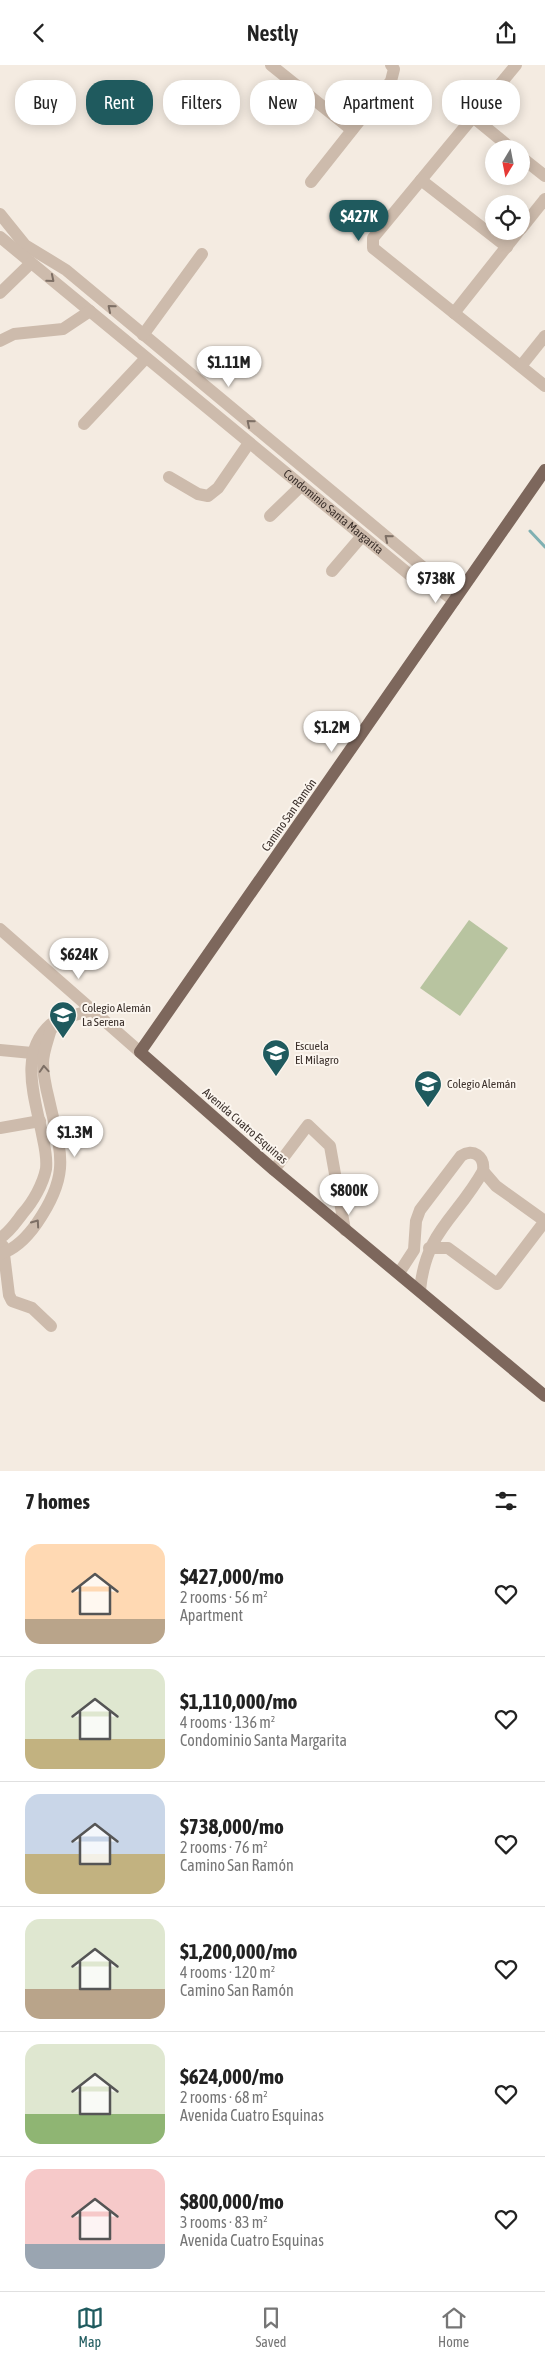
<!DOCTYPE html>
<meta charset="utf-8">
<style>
body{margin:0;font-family:"Asap Condensed",sans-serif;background:#f2f2f2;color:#222;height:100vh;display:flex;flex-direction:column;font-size:19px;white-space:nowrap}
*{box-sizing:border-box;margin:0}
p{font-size:16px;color:#767676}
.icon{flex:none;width:28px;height:28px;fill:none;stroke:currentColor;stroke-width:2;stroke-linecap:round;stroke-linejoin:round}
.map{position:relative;height:1406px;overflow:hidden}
.side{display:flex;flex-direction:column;background:#fff;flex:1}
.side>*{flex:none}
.banner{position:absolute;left:15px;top:15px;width:515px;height:45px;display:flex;gap:10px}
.needle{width:32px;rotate:190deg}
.controls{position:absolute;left:485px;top:75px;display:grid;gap:10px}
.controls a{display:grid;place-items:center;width:45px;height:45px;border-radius:50%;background:#fff;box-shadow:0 2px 12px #0003;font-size:25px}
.price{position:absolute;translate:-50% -42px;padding:0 11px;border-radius:18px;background:#fff;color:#222;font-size:16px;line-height:32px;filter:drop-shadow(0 1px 2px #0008)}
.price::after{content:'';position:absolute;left:50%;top:30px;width:15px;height:11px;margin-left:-8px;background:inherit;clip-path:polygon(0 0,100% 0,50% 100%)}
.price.active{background:#1f5a5e;color:#fff}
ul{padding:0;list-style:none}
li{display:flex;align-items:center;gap:15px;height:125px;padding:0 25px}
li+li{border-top:1px solid #e0e0e0}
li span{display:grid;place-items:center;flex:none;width:140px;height:100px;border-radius:15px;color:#555}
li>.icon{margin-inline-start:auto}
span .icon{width:60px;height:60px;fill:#fffc;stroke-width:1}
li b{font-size:21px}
h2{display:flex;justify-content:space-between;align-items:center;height:60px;padding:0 25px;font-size:21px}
.tag{padding:0 18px;border-radius:20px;background:#fff;box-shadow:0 2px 12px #0003;font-size:18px;line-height:45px}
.tag.active{background:#1f5a5e;color:#fff}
header{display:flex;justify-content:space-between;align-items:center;height:65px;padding:0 25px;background:#fff;font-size:22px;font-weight:600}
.dock{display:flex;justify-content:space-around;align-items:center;height:70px;border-top:1px solid #e0e0e0;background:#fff;font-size:14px;color:#767676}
.dock a{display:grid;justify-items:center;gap:2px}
.dock .active{color:#1f5a5e}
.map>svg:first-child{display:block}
.green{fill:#b8c4a0}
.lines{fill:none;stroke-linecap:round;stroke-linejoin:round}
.stream{stroke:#7fb0b2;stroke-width:3}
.minor{stroke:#cdbbac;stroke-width:12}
.major{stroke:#7d675c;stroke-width:12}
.oneway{stroke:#7d6f65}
.labels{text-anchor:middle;stroke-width:4;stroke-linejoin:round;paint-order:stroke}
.street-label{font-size:12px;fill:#3b302b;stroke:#fbf5ee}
.poi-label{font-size:12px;fill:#3b302b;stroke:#fbf5ee;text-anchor:start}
</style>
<header><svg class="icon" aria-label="back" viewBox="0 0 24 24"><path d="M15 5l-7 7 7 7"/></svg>Nestly<svg class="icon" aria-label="share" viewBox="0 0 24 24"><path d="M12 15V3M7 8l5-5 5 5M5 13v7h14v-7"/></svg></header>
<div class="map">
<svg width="545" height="1406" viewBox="0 0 545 1406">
<rect width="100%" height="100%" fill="#f4ebe1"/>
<!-- green -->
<path class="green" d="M 469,855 L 508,883 L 460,951 L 420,923 Z"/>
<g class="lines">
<!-- stream -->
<path class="stream" d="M 530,466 L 545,482"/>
<!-- minor -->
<g class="minor">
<path d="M 271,0 L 352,65"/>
<path d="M 516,0 L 373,173 L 373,183 L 545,321"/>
<path d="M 473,52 L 512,84"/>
<path d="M 521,92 L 545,111"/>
<path d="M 421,115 L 507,182"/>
<path d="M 311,117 L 391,16 L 394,4 L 391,0"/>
<path d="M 0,149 L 25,180 L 66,205 L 424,503 L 434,520 L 454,536"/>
<path d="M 521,164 L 545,134"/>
<path id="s1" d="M 0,172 L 416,515 L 434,520"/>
<path d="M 0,228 L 31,198"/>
<path d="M 454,248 L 519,166"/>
<path d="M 143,270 L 202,189"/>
<path d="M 0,276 L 14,269 L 63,264 L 90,246"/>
<path d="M 521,301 L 545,271"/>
<path d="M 84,359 L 146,293"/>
<path d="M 169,412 L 198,429 L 208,431 L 218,423 L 249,378"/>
<path d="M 270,451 L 301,421"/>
<path d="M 332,506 L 362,471"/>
<path d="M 0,864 L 140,987"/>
<path d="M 0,985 L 32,988"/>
<path d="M 0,1063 L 40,1056"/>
<path d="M 274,1105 L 308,1060 L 330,1081 L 345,1165"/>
<path d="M 0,1173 C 10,1167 16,1157 23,1148 C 33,1137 43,1119 46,1104 C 47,1095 45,1083 43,1074 C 36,1035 17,989 51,959"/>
<path d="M 3,1181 L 9,1230 L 12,1236 L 32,1243 L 51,1261"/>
<path d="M 429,1183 L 448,1183 L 497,1219 L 545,1156 L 496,1121 L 483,1106"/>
<path d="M 0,1189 C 16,1184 28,1171 37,1158 C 71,1109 61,1088 49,1035 C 46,1023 43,1010 43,998 C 43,987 48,975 51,964 L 68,952 L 92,945"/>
<path d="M 399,1208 L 414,1185 L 416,1156 L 420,1145 L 461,1091 C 473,1083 485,1091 483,1106 C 457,1153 426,1165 420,1225"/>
</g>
<!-- major -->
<path class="major" d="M 545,405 L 140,987 L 274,1105 L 545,1331"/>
</g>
<!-- one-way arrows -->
<defs><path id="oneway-chevron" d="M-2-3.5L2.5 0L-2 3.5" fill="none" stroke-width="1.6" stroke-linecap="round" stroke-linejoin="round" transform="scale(1.25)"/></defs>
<g class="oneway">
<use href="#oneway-chevron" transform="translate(51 214) rotate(40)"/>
<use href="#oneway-chevron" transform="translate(111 243) rotate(-140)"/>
<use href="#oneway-chevron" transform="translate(250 358) rotate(-140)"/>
<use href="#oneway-chevron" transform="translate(388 473) rotate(-140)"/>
<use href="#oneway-chevron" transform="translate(44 1004) rotate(-94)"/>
<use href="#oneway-chevron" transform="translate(36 1158) rotate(-55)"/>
</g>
<!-- icons -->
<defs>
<g id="school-pin" transform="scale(1.4375)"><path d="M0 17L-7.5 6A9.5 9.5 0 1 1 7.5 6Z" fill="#1f5a5e" stroke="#fbf5ee"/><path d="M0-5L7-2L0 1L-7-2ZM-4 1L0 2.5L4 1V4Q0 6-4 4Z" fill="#fff"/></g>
</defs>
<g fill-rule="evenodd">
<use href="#school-pin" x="63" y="950"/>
<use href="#school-pin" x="276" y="988"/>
<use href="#school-pin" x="428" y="1019"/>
</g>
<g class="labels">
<!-- street labels -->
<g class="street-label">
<text dy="4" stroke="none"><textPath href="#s1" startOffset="432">Condominio Santa Margarita</textPath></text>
<text transform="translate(289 750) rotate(-55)" y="4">Camino San Ramón</text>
<text transform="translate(245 1061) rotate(41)" y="4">Avenida Cuatro Esquinas</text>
</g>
<!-- poi labels -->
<g class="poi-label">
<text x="82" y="947">Colegio Alemán<tspan x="82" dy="14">La Serena</tspan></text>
<text x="295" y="985">Escuela<tspan x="295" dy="14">El Milagro</tspan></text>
<text x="447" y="1023">Colegio Alemán</text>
</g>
</g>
</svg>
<div class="controls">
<a><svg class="needle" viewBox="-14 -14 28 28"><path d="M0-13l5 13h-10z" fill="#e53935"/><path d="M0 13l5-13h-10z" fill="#767676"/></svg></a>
<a><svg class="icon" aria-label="locate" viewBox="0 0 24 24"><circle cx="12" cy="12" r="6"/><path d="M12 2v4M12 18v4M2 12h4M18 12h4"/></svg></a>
</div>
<b class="price active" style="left:359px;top:177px">$427K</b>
<b class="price" style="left:229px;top:323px">$1.11M</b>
<b class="price" style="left:436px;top:539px">$738K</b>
<b class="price" style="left:332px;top:688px">$1.2M</b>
<b class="price" style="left:79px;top:915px">$624K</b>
<b class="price" style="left:75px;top:1093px">$1.3M</b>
<b class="price" style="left:349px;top:1151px">$800K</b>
<div class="banner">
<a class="tag">Buy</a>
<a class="tag active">Rent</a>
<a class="tag">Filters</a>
<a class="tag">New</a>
<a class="tag">Apartment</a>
<a class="tag">House</a>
</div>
</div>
<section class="side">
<h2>7 homes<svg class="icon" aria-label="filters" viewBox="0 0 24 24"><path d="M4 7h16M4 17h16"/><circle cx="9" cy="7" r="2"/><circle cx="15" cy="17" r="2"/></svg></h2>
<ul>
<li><span style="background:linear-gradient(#ffd9b3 75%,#b9a48a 0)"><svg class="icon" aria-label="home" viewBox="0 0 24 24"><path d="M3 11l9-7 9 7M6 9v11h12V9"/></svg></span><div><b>$427,000/mo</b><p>2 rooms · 56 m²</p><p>Apartment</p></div><svg class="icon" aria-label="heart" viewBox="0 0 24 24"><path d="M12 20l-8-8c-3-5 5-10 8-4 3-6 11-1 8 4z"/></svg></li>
<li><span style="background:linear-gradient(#dfe7d0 70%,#c2b280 0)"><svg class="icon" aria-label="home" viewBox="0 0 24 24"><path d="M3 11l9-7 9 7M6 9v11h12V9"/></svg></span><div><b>$1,110,000/mo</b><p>4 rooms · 136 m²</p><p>Condominio Santa Margarita</p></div><svg class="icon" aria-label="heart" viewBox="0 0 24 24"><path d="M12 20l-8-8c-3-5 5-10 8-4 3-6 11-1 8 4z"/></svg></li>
<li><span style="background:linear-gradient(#c9d6e8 60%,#c2b280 0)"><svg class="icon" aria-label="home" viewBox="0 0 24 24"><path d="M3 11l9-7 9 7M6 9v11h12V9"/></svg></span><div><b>$738,000/mo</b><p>2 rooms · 76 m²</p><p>Camino San Ramón</p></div><svg class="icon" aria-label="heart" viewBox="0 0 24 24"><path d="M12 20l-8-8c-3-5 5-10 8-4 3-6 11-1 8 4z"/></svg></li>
<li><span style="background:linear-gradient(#dfe7d0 70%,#b9a48a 0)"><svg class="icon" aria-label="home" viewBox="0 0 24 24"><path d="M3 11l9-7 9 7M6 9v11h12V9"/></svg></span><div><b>$1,200,000/mo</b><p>4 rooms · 120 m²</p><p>Camino San Ramón</p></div><svg class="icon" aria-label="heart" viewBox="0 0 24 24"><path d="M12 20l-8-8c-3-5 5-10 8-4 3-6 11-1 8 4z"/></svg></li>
<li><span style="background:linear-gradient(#dfe7d0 70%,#8fb573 0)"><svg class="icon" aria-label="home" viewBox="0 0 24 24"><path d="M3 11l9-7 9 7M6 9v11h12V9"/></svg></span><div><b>$624,000/mo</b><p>2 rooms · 68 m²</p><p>Avenida Cuatro Esquinas</p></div><svg class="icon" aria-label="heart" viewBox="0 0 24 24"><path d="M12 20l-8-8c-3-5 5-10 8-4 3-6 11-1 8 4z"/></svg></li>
<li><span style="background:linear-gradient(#f6c9c9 75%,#9aa5b1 0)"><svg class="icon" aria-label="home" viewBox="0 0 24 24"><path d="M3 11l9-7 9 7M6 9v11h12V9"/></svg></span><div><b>$800,000/mo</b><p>3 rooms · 83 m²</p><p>Avenida Cuatro Esquinas</p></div><svg class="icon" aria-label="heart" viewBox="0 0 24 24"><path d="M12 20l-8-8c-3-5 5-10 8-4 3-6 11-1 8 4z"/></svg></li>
</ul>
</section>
<nav class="dock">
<a class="active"><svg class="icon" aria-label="map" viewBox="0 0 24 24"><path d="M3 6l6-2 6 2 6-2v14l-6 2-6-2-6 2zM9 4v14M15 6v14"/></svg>Map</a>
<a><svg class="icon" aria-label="saved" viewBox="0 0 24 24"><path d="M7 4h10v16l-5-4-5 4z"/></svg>Saved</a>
<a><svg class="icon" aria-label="home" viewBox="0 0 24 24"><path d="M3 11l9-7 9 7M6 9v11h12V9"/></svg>Home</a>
</nav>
